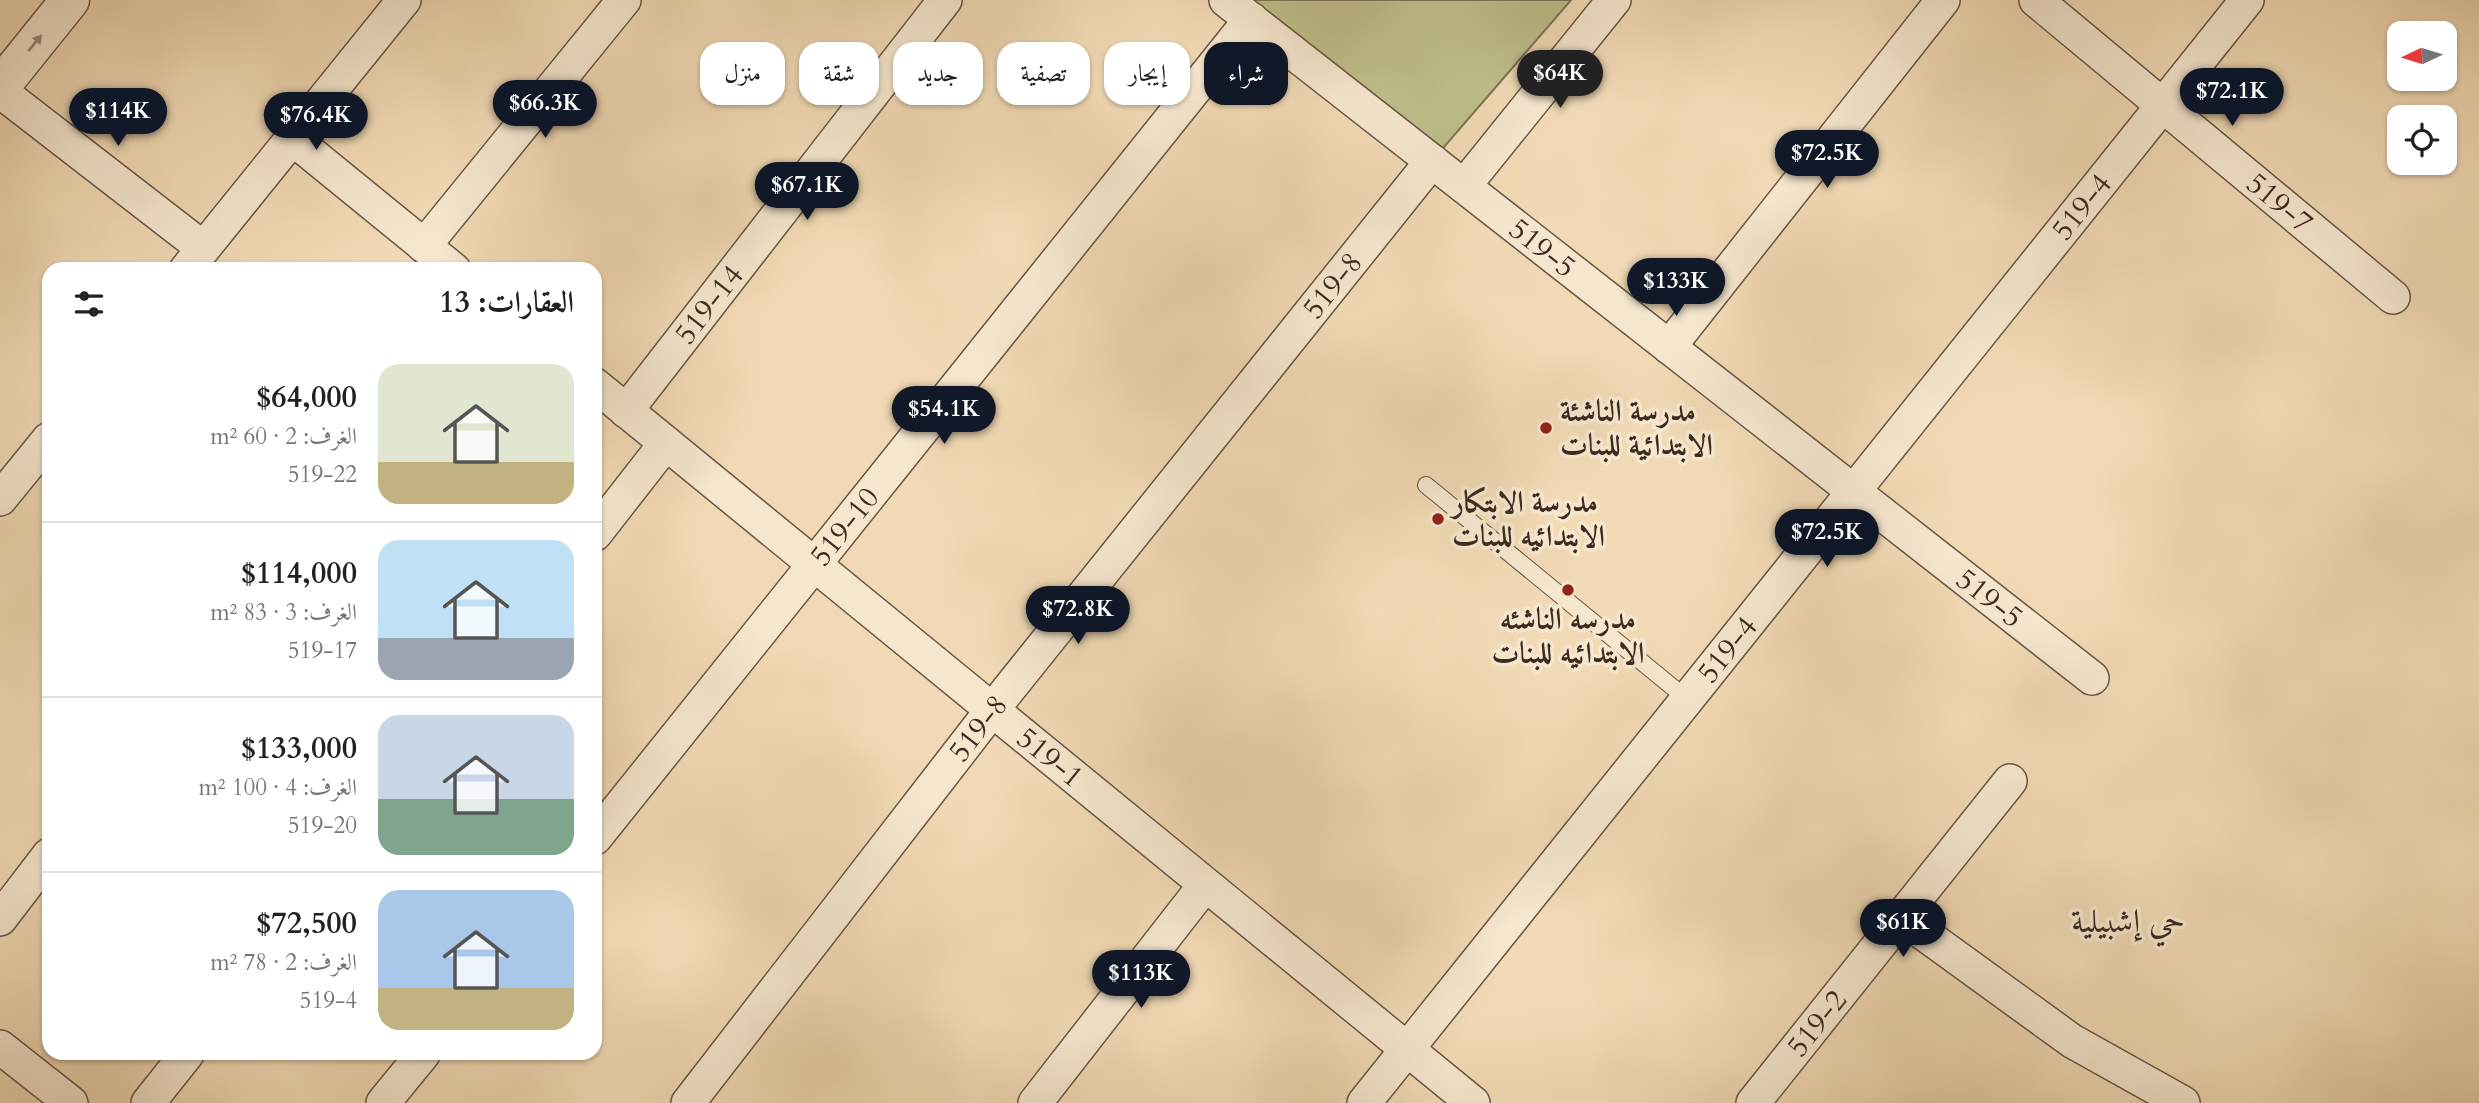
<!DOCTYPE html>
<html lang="ar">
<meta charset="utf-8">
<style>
body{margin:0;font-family:Cardo,Amiri,serif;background:#f2f2f2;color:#202124;direction:rtl;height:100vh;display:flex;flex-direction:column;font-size:26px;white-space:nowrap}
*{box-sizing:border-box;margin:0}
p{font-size:23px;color:#757577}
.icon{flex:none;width:38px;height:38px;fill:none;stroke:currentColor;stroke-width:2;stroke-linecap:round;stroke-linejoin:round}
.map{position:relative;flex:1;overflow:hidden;direction:ltr}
.side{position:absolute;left:42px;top:262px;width:560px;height:798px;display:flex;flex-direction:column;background:#fff;border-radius:21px;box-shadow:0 2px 5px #0004;direction:rtl}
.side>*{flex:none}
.hud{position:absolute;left:623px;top:42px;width:665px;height:63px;direction:rtl;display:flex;gap:14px}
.needle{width:46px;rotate:266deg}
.buttons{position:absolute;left:2387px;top:21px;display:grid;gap:14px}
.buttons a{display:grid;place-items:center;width:70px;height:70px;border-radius:14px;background:#fff;box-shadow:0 2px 5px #0004;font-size:35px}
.price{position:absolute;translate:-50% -60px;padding:0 16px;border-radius:24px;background:#111827;color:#fff;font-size:23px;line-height:46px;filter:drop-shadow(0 2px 4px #0008)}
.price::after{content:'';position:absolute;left:50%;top:42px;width:21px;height:16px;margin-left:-10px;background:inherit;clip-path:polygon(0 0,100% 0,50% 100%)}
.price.on{background:#222;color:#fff}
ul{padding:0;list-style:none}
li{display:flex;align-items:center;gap:21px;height:175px;padding:0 28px}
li+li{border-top:2px solid #e0e0e0}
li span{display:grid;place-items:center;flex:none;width:196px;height:140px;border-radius:21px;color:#555}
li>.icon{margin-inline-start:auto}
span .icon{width:84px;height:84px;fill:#fffc;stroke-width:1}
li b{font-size:30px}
h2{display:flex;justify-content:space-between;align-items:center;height:84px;padding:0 28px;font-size:30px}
.tag{padding:0 24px;border-radius:21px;background:#fff;box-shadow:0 2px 5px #0004;font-size:24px;line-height:63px}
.tag.on{background:#111827;color:#fff}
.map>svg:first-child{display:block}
.green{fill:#bebe89;stroke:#7d7454;stroke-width:2}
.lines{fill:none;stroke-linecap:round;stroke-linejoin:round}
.service-casing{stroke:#695645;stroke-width:18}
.minor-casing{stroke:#695645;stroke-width:36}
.tertiary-casing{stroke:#695645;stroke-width:41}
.service{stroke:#f5e6ce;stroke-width:16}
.minor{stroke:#f5e6ce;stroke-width:33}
.tertiary{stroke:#f5e6ce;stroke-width:38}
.oneway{fill:#988877}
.poi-dot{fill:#8f2418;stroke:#f5e6ce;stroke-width:2.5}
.labels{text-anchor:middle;stroke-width:7;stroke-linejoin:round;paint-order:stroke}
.street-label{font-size:30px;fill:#3c2b20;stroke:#f5e6ce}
.poi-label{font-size:30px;font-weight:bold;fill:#3c2b20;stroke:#f5e6ce;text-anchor:start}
.quarter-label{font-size:33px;fill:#3c2b20;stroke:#f5e6ce}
</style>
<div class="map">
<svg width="2479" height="1103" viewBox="0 0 2479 1103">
<rect width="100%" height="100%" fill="#f0d9b4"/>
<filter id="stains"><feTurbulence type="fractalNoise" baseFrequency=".00286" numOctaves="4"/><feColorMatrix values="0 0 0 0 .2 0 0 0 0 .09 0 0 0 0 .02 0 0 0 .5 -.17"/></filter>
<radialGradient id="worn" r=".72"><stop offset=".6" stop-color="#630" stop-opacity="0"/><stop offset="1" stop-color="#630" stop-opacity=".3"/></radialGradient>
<!-- green -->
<path class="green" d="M 1226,0 L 1571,0 L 1432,161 Z"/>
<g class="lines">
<!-- service casing -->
<g class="service-casing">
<path id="service" d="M 1426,485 L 1687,699"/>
</g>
<!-- minor casing -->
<g class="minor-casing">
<g id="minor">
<path id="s1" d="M 1226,0 L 2092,678"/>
<path id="s2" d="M 2036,0 L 2393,297"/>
<path d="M 0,91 L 203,248"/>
<path d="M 292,138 L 454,270"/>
<path d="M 1464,186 L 1614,0"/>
<path d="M 424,246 L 624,0"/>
<path d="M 186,270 L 404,0"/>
<path d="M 1669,347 L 1943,0"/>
<path id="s3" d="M 595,385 L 1473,1103"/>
<path id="s4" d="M 626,411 L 945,0"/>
<path d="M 0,499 L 49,439"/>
<path d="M 595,534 L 666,443"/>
<path id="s5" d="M 595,838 L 1251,19"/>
<path d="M 1901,917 L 2072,1041 L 2183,1103"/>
<path d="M 0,919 L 49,855"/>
<path d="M 0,1047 L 71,1103"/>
<path d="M 148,1103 L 187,1054"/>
<path d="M 383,1103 L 423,1054"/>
<path id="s6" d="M 688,1103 L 992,710 L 1432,161"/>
<path d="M 1035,1103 L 1205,885"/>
<path id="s7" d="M 1364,1103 L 2247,0"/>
<path id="s8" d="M 1753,1103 L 2010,781"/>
</g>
</g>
<!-- tertiary casing -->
<g class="tertiary-casing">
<path id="tertiary" d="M 0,87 L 70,0"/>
</g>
<!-- service -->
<use href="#service" class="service"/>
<!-- minor -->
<use href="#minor" class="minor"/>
<!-- tertiary -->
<use href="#tertiary" class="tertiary"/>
</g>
<!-- one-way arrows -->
<defs><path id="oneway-solid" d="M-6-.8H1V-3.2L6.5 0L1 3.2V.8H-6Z" transform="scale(1.75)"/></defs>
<use class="oneway" href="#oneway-solid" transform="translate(35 43) rotate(-51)"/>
<!-- markers -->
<g class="poi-dot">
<circle cx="1546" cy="428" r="7"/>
<circle cx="1438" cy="519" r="7"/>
<circle cx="1568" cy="590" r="7"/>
</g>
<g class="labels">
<!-- street labels -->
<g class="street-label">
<text dy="10" stroke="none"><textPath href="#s2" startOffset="317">519-7</textPath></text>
<text dy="10" stroke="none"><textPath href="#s7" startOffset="1148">519-4</textPath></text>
<text dy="10" stroke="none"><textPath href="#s1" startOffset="402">519-5</textPath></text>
<text dy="10" stroke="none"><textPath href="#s6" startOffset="1041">519-8</textPath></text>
<text dy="10" stroke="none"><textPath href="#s4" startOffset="135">519-14</textPath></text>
<text dy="10" stroke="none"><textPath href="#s5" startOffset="399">519-10</textPath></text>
<text dy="10" stroke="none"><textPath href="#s1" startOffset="970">519-5</textPath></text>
<text dy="10" stroke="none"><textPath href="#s7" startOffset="581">519-4</textPath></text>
<text dy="10" stroke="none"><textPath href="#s6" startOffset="474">519-8</textPath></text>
<text dy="10" stroke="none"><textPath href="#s3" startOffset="588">519-1</textPath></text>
<text dy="10" stroke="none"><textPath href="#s8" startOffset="102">519-2</textPath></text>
</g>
<!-- poi labels -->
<g class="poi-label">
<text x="1560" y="421">مدرسة الناشئة<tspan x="1560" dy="34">الابتدائية للبنات</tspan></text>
<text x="1452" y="512">مدرسة الابتكار<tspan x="1452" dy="34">الابتدائيه للبنات</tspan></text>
<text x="1568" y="629" text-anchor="middle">مدرسه الناشئه<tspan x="1568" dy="34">الابتدائيه للبنات</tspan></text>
</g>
<!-- quarter labels -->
<g class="quarter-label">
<text x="2128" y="932">حي إشبيلية</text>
</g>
</g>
<rect width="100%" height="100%" filter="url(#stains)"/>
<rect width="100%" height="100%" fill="url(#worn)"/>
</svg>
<div class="buttons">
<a><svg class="needle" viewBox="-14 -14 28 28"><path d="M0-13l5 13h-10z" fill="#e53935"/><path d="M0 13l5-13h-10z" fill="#757577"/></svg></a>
<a><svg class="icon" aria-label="locate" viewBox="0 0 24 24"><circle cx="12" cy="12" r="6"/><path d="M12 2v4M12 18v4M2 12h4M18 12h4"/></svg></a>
</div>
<b class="price on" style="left:1560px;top:110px">$64K</b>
<b class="price" style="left:2232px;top:128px">$72.1K</b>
<b class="price" style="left:545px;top:140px">$66.3K</b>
<b class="price" style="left:118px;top:148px">$114K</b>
<b class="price" style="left:316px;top:152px">$76.4K</b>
<b class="price" style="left:1827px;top:190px">$72.5K</b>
<b class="price" style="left:807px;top:222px">$67.1K</b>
<b class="price" style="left:1676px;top:318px">$133K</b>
<b class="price" style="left:944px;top:446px">$54.1K</b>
<b class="price" style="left:1827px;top:569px">$72.5K</b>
<b class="price" style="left:1078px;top:646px">$72.8K</b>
<b class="price" style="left:1903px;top:959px">$61K</b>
<b class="price" style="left:1141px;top:1010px">$113K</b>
<div class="hud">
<a class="tag on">شراء</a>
<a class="tag">إيجار</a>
<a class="tag">تصفية</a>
<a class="tag">جديد</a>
<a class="tag">شقة</a>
<a class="tag">منزل</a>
</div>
<section class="side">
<h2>العقارات: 13<svg class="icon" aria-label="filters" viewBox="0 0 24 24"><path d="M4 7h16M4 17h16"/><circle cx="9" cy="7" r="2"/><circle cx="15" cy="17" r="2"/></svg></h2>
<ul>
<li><span style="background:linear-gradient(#dfe7d0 70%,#c2b280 0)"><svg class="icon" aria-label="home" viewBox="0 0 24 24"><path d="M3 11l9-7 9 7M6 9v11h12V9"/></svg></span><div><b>$64,000</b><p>الغرف: 2 · 60 m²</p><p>519-22</p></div></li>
<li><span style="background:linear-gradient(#bfe0f5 70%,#9aa5b1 0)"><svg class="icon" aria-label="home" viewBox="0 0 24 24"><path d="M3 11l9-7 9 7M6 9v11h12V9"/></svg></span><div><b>$114,000</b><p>الغرف: 3 · 83 m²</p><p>519-17</p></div></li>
<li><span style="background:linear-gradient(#c9d6e8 60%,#7fa58c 0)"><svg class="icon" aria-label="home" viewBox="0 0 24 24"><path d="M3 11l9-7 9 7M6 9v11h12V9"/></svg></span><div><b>$133,000</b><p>الغرف: 4 · 100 m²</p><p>519-20</p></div></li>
<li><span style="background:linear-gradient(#a9c7e8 70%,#c2b280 0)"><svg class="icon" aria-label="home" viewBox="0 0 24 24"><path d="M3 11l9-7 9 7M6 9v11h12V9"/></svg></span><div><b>$72,500</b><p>الغرف: 2 · 78 m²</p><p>519-4</p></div></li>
</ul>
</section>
</div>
